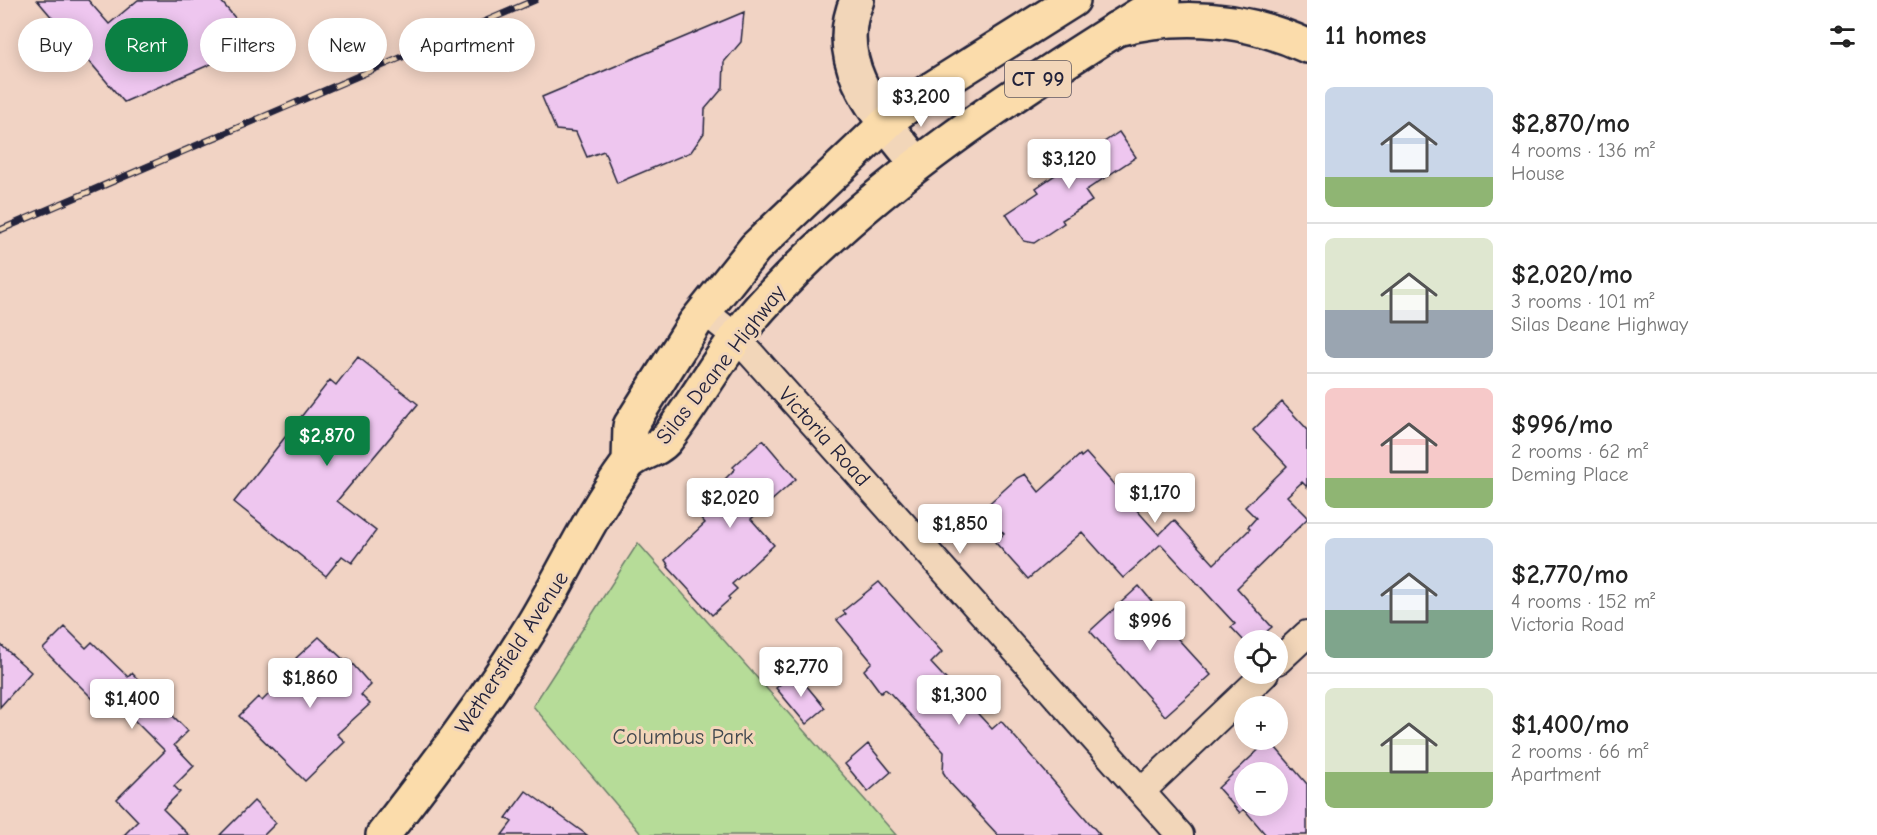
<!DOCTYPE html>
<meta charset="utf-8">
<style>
body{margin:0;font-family:"Comic Neue",sans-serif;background:#f2f2f2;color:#222;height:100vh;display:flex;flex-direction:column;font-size:22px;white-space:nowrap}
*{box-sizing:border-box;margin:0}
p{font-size:20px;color:#767676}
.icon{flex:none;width:33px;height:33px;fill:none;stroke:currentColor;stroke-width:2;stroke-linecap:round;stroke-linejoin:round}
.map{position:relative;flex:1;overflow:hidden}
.panel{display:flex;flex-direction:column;background:#fff;width:570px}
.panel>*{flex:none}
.hud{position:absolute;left:18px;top:18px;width:570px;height:54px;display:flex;gap:12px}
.tools{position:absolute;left:1234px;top:630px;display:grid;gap:12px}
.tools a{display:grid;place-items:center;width:54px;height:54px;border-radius:50%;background:#fff;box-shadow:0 3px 15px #0003;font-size:30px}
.price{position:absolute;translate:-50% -51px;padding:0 14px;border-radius:6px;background:#fff;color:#222;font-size:20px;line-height:39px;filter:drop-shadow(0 2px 3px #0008)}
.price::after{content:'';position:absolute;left:50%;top:36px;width:18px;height:14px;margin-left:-9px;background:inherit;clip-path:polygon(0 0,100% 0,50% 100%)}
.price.current{background:#0b8043;color:#fff}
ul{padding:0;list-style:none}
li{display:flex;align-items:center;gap:18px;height:150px;padding:0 18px}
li+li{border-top:2px solid #e0e0e0}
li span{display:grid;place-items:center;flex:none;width:168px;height:120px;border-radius:9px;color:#555}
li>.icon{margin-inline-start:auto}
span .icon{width:72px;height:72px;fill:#fffc;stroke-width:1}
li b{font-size:26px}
h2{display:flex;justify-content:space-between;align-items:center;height:72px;padding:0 18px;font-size:26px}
.pill{padding:0 21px;border-radius:27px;background:#fff;box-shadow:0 3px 15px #0003;font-size:21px;line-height:54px}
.pill.current{background:#0b8043;color:#fff}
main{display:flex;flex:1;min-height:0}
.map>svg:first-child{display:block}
.green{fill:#b6dc98;stroke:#6c7f6a;stroke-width:1.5}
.building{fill:#eec6ef;stroke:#22223b;stroke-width:1.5;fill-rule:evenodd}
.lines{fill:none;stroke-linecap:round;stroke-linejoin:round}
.street-casing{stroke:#22223b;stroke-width:30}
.secondary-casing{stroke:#22223b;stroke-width:38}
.primary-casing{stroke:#22223b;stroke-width:38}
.highway-casing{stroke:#22223b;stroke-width:38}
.street{stroke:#f2d6b9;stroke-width:26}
.secondary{stroke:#f2d6b9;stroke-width:33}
.primary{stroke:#fbdcab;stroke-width:33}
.highway{stroke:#fbdcab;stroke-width:33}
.rail-casing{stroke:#22223b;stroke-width:7}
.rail{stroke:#f2d6b9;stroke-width:4.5;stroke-dasharray:14;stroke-linecap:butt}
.labels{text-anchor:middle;stroke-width:6;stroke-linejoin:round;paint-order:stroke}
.shield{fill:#f2d6b9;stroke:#605861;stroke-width:1.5}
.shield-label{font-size:21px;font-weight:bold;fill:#22223b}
.street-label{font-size:22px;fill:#22223b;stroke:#f2d6b9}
.park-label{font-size:22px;fill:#40474e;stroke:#f2d6b9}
</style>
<main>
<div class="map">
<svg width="1307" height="835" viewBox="0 0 1307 835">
<rect width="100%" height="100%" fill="#f1d3c4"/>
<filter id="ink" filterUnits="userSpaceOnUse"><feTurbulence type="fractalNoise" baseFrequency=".0167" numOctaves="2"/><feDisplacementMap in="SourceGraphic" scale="12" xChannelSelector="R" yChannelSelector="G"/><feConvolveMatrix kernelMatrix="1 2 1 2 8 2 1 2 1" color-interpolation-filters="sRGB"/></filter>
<g filter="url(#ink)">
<!-- green -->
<path class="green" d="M 638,543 L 896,835 L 642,835 L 533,706 Z"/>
<!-- building -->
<path class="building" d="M 37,0 L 88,0 L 109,24 L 138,0 L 220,0 L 257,44 L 124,102 Z
M 744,12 L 741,42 L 724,62 L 723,88 L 705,109 L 704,133 L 691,152 L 617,183 L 604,151 L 587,157 L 576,132 L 556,130 L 542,97 Z
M 1119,132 L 1136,157 L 1085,191 L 1092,201 L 1062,220 L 1064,223 L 1034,243 L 1024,241 L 1006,214 L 1039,192 L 1036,188 Z
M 358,357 L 418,404 L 337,501 L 376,531 L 352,563 L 342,556 L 326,576 L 234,502 L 330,380 L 336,385 Z
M 1282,402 L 1307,429 L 1307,487 L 1302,482 L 1287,496 L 1307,516 L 1307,519 L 1237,588 L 1272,627 L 1256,640 L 1245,642 L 1231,627 L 1235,624 L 1161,544 L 1123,578 L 1082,532 L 1028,579 L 995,542 L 1004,534 L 982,510 L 1017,478 L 1025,474 L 1039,492 L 1080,455 L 1081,457 L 1086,453 L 1159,535 L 1174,520 L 1214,564 L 1250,529 L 1248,527 L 1256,518 L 1245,507 L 1287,466 L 1253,430 Z
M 763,440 L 796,479 L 751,519 L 774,545 L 732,584 L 737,589 L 728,597 L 730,599 L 712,615 L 668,567 L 669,566 L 665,560 L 705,523 L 694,510 L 735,469 L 733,467 Z
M 879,582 L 942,652 L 931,663 L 992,729 L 1001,721 L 1100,835 L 998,835 L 950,783 L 943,772 L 944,752 L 890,693 L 885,689 L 881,693 L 864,670 L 872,662 L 837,620 L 846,614 L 843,611 Z
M 1139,586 L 1160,611 L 1156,615 L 1211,675 L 1165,716 L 1090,631 Z
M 65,627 L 86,648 L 92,642 L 128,677 L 132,673 L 152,694 L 158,688 L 174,703 L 167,710 L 188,731 L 174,745 L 194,766 L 174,786 L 180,792 L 163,809 L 189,835 L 124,835 L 138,821 L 117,799 L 165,751 L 109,695 L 99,705 L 43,649 Z
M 319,637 L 345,661 L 348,659 L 371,685 L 361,695 L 370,704 L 337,734 L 345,742 L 305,781 L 239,716 L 258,697 L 262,701 L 300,663 L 296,658 Z
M 0,644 L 31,672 L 0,707 Z
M 795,672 L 825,708 L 806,724 L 776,688 Z
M 1269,740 L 1307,784 L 1307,835 L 1266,835 L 1244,809 L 1240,813 L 1218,788 ZM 1245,772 L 1278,772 L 1278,806 L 1245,806 Z
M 868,744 L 891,772 L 868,792 L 845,764 Z
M 526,791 L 587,835 L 502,835 L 512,822 L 506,818 Z
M 254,801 L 276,823 L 264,835 L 220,835 Z"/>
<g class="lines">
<!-- street casing -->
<g class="street-casing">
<path id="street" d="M 704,311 L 736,337 L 1180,835
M 1278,661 L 1307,634
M 1142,791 L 1265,674"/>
</g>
<!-- secondary casing -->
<g class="secondary-casing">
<path id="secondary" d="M 857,0 C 829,64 880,117 917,164"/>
</g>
<!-- primary casing -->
<g class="primary-casing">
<path id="primary" d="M 629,462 L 630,426 L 695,323 L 755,248 L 894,116 L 933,88 L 1073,0
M 383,835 C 435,768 487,699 532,626 C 564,573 590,515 627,465 C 636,453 656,452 666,440 C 699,397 724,348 761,307 C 875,181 1019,89 1163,0"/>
</g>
<!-- highway casing -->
<g class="highway-casing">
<path id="highway" d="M 1116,29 C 1182,12 1246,18 1307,46"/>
</g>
<!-- street -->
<use href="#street" class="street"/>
<!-- secondary -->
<use href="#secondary" class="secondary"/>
<!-- primary -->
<use href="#primary" class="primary"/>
<!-- highway -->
<use href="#highway" class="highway"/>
<!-- rail casing -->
<g class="rail-casing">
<path id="rail" d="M 0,230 L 535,0"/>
</g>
<!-- rail -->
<use href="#rail" class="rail"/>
</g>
</g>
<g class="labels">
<!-- shield labels -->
<rect class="shield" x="1005" y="61" width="66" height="36" rx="4.5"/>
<g class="shield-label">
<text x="1038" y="86">CT 99</text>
</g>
<!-- street labels -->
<g class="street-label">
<text transform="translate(720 364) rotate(-52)" y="8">Silas Deane Highway</text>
<text transform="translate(825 436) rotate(48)" y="8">Victoria Road</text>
<text transform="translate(511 652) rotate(-57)" y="8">Wethersfield Avenue</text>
</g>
<!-- park labels -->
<g class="park-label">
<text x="683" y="744">Columbus Park</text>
</g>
</g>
</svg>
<div class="tools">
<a><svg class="icon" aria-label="locate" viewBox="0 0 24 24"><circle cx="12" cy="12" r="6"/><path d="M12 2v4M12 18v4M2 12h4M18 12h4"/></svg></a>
<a>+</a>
<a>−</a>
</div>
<b class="price" style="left:921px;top:128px">$3,200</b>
<b class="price" style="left:1069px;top:190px">$3,120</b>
<b class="price current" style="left:327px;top:467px">$2,870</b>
<b class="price" style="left:1155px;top:524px">$1,170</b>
<b class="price" style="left:730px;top:529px">$2,020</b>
<b class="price" style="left:960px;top:555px">$1,850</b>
<b class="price" style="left:1150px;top:652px">$996</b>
<b class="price" style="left:801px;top:698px">$2,770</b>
<b class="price" style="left:310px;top:709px">$1,860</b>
<b class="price" style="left:959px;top:726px">$1,300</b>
<b class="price" style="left:132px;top:730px">$1,400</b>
<div class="hud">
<a class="pill">Buy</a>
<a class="pill current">Rent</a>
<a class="pill">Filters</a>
<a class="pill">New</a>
<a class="pill">Apartment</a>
</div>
</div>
<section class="panel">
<h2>11 homes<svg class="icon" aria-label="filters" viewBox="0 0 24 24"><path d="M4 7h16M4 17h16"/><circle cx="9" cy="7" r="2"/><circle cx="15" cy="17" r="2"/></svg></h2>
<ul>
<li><span style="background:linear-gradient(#c9d6e8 75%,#8fb573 0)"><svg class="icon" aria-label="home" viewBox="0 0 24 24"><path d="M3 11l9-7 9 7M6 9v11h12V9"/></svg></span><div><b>$2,870/mo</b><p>4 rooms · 136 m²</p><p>House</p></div></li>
<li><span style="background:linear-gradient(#dfe7d0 60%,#9aa5b1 0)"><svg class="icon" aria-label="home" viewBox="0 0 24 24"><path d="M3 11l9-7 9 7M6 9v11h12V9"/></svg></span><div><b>$2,020/mo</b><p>3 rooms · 101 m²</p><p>Silas Deane Highway</p></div></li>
<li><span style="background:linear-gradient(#f6c9c9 75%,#8fb573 0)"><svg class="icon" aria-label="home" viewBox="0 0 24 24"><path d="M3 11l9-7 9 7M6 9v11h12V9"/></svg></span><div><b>$996/mo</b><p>2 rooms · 62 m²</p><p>Deming Place</p></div></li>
<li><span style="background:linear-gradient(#c9d6e8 60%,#7fa58c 0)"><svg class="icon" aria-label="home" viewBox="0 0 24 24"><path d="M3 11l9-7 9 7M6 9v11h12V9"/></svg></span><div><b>$2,770/mo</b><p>4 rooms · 152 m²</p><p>Victoria Road</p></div></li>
<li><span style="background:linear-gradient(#dfe7d0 70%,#8fb573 0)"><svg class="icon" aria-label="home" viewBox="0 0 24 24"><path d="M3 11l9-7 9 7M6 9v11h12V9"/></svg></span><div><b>$1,400/mo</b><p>2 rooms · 66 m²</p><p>Apartment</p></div></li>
</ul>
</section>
</main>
